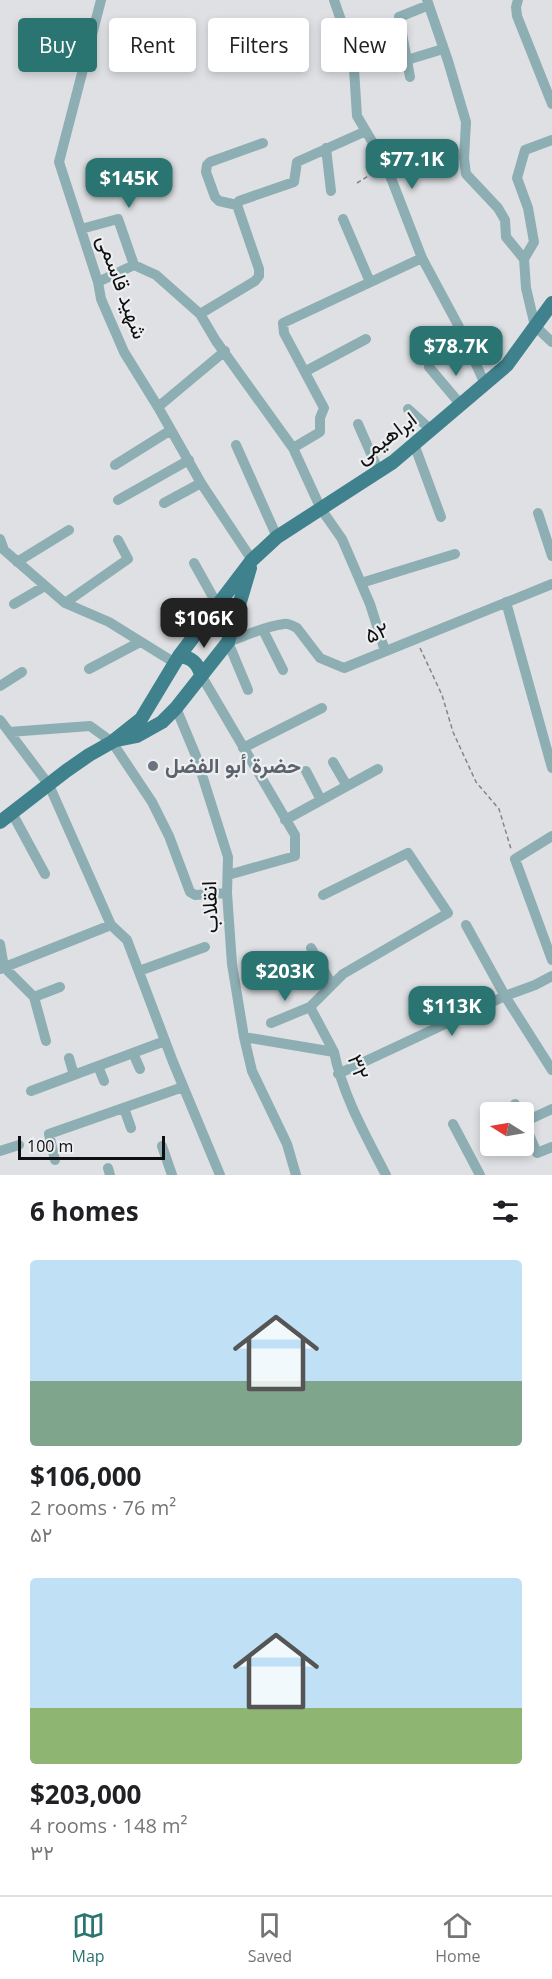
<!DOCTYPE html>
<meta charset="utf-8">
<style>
body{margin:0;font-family:"Open Sans",Vazirmatn,sans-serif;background:#f2f2f2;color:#202124;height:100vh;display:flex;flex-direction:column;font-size:22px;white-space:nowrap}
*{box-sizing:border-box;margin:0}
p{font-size:20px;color:#757577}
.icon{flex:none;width:33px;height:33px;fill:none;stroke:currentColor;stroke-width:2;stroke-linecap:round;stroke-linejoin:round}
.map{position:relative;height:1175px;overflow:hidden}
.sheet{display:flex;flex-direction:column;background:#fff;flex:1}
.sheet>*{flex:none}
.banner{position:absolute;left:18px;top:18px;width:516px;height:54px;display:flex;gap:12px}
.needle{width:39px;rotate:281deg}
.controls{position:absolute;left:480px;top:1102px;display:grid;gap:12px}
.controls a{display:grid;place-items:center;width:54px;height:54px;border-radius:6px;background:#fff;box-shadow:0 3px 9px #0003;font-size:30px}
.scale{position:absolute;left:18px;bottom:15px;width:147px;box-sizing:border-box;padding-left:6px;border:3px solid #0f0f10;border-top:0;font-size:16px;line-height:21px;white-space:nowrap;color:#0f0f10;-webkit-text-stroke:4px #eceef0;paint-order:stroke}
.price{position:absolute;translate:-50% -51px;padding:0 14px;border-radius:12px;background:#2a7471;color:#fff;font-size:20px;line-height:39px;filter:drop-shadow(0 2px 3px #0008)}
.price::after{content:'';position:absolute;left:50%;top:36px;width:18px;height:14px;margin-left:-9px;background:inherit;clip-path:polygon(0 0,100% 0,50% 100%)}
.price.on{background:#222;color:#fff}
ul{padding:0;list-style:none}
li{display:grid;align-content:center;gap:12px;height:318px;padding:0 30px}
li span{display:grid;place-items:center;height:186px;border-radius:6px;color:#555}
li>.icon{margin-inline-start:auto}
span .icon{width:108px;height:108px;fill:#fffc;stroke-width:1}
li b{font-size:26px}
h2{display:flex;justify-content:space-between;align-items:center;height:72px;padding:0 30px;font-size:26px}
.tag{padding:0 21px;border-radius:6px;background:#fff;box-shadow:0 3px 9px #0003;font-size:21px;line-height:54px}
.tag.on{background:#2a7471;color:#fff}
.menu{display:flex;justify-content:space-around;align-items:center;height:84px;border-top:2px solid #e0e0e0;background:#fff;font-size:16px;color:#757577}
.menu a{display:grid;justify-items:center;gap:3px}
.menu .on{color:#2a7471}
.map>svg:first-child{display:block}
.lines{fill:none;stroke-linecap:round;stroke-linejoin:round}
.path{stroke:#858587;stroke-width:1.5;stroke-dasharray:4.5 3;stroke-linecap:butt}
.minor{stroke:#8daeb3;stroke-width:10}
.major{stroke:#3f828d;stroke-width:14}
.worship-dot{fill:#6b7280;stroke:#eceef0;stroke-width:2}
.labels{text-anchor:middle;stroke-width:4.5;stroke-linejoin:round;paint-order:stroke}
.street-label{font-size:21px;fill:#0f0f10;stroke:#eceef0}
.worship-label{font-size:21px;font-weight:bold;fill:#5b616d;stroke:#eceef0;text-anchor:start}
</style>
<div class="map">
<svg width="552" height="1175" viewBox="0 0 552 1175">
<rect width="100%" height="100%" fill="#dfe0e3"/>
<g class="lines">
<!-- path -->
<path class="path" d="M 357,183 L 378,170
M 420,648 L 442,695 L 453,732 L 476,782 L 499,809 L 511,849"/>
<!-- minor -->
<path class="minor" d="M 101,0 L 59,162 L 98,282 L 101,299 L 124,352 L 158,407 L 201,483 L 252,560
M 334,0 L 343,26 L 354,69 L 357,116 L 386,165 L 422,258 L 458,325 L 485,384
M 427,0 L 448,61 L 466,122 L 464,158 L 466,174 L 498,208 L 505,220 L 506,237 L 524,259 L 526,288 L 535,326 L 552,342
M 518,0 L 516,7 L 517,16 L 552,104
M 407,60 L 443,49
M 410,77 L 399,17 L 429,5
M 326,148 L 331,191
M 237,205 L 219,201 L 215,197 L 206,172 L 207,165 L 210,162 L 263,143
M 343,219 L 370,282
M 81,229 L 118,219 L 134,265
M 524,259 L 534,242 L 528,208 L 517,178 L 525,150 L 552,140
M 98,282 L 134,265 L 156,275 L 200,314 L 216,341 L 293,448 L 321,509 L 342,539 L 370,604 L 385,651
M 200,314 L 255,281 L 259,276 L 259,269 L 237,205 L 239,201 L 294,182 L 297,162 L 366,131
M 429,367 L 461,405
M 306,371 L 366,339
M 158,407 L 225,351
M 408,409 L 431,430
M 358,424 L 379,472
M 414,444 L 441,517
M 236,445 L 277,537
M 293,448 L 320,432 L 320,418 L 324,408 L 284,333 L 283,323 L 422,258
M 115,465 L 171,430
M 118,500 L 189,460
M 164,503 L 201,483
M 538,513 L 552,556
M 0,539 L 4,550 L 65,603 L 109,622 L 175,663
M 17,562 L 69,530
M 194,563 L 218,606
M 361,583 L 455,554
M 506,602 L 552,768
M 65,603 L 128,559 L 118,540
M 14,604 L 45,586
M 263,630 L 283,670
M 89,669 L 140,642
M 201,675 L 295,835 L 295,856 L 228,875
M 0,686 L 22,672
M 248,690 L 228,642 C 245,636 265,626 284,624 C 288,623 293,626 297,628 L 320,658 L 344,668 L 552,584
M 176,708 L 196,756 L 228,857 L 227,893 L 232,964 L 244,1037 L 252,1071 L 287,1144 L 296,1175
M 0,720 L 49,785 L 111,925 L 127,940 L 173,1062 L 220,1175
M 9,732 L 90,726 L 112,742 L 152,802 L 169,836 L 190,892 L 195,895 L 227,893
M 243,748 L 322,708
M 333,762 L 347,786
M 306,771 L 321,800
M 12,813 L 45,874
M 285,820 L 378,769
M 552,836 L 515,859 L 552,960
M 323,895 L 408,853 L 448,913 L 343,974 L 310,1007 L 334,1052
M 466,925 L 505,996 L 552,1070
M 0,944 L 4,967 L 34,997 L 46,1041
M 311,948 L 332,985
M 0,969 L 111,925
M 139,971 L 205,947
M 34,997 L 60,987
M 271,1023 L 310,1007
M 244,1037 L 334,1052 C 343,1096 366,1136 386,1175
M 133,1053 L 140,1069
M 69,1058 L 74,1075
M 98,1066 L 104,1081
M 338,1074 L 505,996 L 535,985 L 552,976
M 31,1091 L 165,1041
M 515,1104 L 519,1113
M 124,1108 L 131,1128
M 524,1122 L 552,1109
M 524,1123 L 537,1153 L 552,1147
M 453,1124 L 480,1175
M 162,1146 L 172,1175
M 0,1151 L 19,1145
M 55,1160 L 49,1134 L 183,1087
M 108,1168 L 110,1175"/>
<!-- major -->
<path class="major" d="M 179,656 C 191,657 198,663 201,675
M 117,740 L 137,736 L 162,722 L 176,708 L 228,642 L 250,568
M 0,822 L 66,771 L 89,755 L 112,742 L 141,719 L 179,656 L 252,560 L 277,537 L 393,462 L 507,365 L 552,303"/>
</g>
<!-- markers -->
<circle class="worship-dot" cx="153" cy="766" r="6"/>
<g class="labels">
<!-- street labels -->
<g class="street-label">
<text transform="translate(122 287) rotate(70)" y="7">شهید قاسمی</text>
<text transform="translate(386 438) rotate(-37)" y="7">ابراهیمی</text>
<text transform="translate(377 633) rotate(-22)" y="7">۵۲</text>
<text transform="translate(210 907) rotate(-92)" y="7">انقلاب</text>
<text transform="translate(358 1067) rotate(70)" y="7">۳۲</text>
</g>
<!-- worship labels -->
<g class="worship-label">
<text x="165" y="773">حضرة أبو الفضل</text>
</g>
</g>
</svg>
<div class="controls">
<a><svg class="needle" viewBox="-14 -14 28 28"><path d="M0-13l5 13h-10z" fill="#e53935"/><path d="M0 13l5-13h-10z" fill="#757577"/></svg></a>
</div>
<div class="scale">100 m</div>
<b class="price" style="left:412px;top:190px">$77.1K</b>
<b class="price" style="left:129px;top:209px">$145K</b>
<b class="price" style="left:456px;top:377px">$78.7K</b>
<b class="price on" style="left:204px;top:649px">$106K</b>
<b class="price" style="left:285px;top:1002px">$203K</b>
<b class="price" style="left:452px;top:1037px">$113K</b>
<div class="banner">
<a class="tag on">Buy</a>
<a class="tag">Rent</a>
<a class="tag">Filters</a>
<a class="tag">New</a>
</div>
</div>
<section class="sheet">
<h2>6 homes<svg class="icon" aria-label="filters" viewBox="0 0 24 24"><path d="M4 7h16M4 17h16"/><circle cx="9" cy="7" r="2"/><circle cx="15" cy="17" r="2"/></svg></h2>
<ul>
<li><span style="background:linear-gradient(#bfe0f5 65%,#7fa58c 0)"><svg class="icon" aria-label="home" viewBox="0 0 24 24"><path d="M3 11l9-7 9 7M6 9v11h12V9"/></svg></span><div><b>$106,000</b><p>2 rooms · 76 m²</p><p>۵۲</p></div></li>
<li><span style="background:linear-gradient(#bfe0f5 70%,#8fb573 0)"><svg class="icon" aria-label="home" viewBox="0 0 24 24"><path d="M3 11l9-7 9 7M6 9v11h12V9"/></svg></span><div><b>$203,000</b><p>4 rooms · 148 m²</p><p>۳۲</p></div></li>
</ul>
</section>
<nav class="menu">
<a class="on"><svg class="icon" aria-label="map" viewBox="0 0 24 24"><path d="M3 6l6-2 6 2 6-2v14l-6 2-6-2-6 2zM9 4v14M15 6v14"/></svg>Map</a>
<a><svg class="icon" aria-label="saved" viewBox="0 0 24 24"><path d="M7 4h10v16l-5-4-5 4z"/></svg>Saved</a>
<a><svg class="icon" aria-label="home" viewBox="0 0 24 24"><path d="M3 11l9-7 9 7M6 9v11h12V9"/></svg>Home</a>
</nav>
